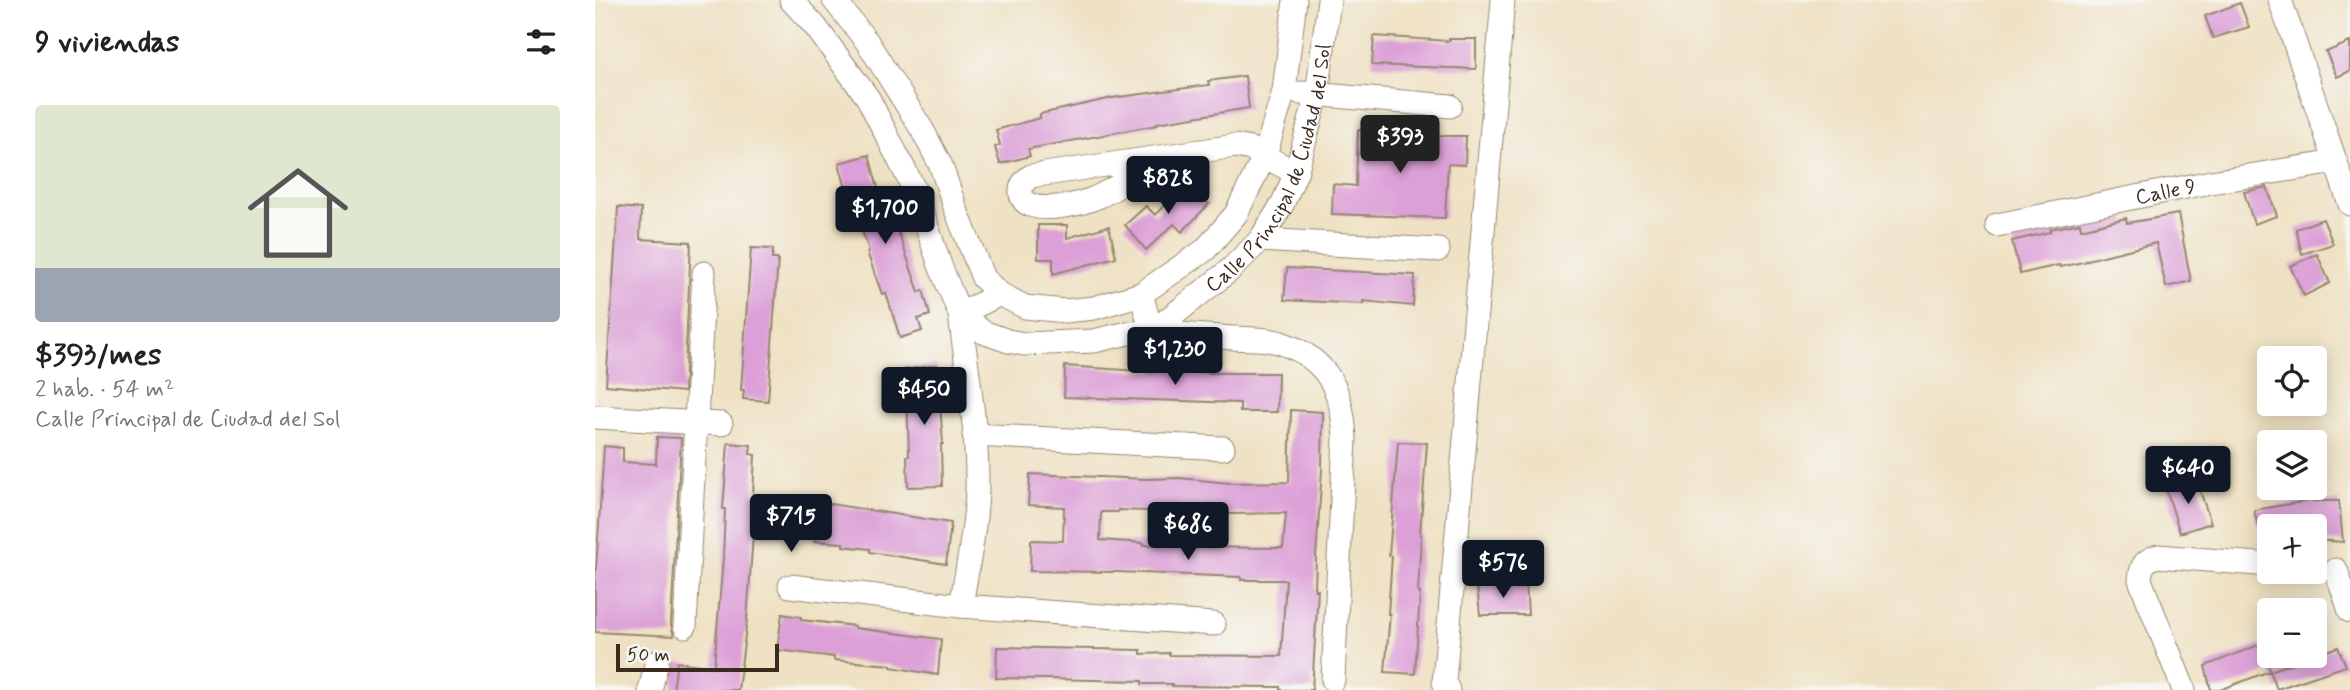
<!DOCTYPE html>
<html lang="es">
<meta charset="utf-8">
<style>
body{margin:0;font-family:Mynerve,sans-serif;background:#f6f6f6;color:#222;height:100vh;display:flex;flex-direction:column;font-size:26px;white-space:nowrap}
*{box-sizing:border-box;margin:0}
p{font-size:23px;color:#767676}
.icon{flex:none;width:38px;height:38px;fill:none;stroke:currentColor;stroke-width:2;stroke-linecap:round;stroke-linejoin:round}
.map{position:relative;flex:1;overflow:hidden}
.sheet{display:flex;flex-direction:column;background:#fff;width:595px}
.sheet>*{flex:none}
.controls{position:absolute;left:1662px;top:346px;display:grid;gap:14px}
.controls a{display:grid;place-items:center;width:70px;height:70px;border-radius:7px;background:#fff;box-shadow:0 4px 18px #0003;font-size:35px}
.scale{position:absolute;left:21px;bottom:18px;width:163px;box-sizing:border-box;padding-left:7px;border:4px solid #3b2a1e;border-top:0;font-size:19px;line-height:24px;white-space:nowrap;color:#3b2a1e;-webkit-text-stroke:5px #f6f6f2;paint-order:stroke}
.price{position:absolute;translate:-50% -60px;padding:0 16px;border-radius:7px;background:#111827;color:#fff;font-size:23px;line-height:46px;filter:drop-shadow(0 2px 4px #0008)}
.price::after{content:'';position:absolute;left:50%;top:42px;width:21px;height:16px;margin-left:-10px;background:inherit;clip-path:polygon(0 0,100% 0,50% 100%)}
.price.active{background:#222;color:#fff}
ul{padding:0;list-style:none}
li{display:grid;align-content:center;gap:14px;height:371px;padding:0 35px}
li+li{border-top:2px solid #e0e0e0}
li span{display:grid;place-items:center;height:217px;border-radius:7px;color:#555}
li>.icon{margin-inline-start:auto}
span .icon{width:126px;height:126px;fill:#fffc;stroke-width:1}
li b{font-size:30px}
h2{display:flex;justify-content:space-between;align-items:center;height:84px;padding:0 35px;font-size:30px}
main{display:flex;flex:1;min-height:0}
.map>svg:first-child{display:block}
.building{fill:#dc9fd7;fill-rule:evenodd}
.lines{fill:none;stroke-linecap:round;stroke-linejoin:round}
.minor-casing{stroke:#958670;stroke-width:25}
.minor{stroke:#fff;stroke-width:23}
.labels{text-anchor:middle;stroke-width:5;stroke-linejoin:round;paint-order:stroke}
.street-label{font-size:21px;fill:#3b2a1e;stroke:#f6f6f2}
</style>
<main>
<section class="sheet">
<h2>9 viviendas<svg class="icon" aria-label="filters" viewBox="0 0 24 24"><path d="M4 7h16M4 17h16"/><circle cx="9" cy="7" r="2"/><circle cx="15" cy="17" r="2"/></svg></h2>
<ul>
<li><span style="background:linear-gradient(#dfe7d0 75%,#9aa5b1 0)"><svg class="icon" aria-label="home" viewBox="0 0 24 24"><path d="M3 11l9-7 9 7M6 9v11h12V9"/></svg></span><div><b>$393/mes</b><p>2 hab. · 54 m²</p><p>Calle Principal de Ciudad del Sol</p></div></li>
</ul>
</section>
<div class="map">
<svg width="1755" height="690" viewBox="0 0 1755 690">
<rect width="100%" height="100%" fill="#f6f6f2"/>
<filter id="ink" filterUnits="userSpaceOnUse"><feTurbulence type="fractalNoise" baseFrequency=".0143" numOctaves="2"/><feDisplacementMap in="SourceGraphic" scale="14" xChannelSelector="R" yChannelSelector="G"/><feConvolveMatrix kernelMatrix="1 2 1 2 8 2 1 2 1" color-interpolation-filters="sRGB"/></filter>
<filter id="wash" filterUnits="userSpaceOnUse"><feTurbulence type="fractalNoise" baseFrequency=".00686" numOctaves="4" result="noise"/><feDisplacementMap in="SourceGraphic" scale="28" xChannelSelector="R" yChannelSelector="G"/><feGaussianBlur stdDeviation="1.57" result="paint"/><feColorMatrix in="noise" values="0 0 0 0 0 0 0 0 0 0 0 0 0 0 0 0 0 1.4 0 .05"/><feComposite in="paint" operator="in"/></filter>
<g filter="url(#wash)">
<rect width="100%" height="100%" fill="#efe1c3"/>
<g id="blocks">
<!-- building -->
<path class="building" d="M 1645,3 L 1654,27 L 1618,38 L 1610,16 Z
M 779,36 L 854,41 L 854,39 L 881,39 L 881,69 L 777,65 Z
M 1755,42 L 1755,71 L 1742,77 L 1731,52 Z
M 650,76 L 654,108 L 562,123 L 562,125 L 433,149 L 435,156 L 405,164 L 400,147 L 405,145 L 401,130 L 445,118 L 445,114 L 517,98 L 614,85 L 613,81 Z
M 763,130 L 843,136 L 871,136 L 870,165 L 853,164 L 850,218 L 737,214 L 738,184 L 761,186 Z
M 274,155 L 285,195 L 290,194 L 324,292 L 328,290 L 335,315 L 323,319 L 327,331 L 305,338 L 291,293 L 287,294 L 272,252 L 274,251 L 256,199 L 254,200 L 244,163 Z
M 592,182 L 614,204 L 587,232 L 579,224 L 551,250 L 530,225 L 551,206 L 560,215 Z
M 1672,187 L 1682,216 L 1659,224 L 1649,192 Z
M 23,207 L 46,209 L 45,239 L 96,242 L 89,392 L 11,385 Z
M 1583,214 L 1596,281 L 1571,287 L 1561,243 L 1492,260 L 1493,261 L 1465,267 L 1464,265 L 1425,274 L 1417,241 L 1455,232 L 1455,229 L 1485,223 L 1486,229 L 1531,218 L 1532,223 Z
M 1728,219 L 1738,244 L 1707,254 L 1701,229 Z
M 443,225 L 472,225 L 472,238 L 514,226 L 521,257 L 458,274 L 458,259 L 443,259 Z
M 156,248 L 178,249 L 177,259 L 183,259 L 173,401 L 148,399 L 149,390 L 146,390 Z
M 1722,254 L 1735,283 L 1709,296 L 1695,266 Z
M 692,268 L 820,275 L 818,306 L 768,301 L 768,304 L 689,300 Z
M 342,365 L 348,444 L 346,444 L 347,486 L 313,487 L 312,456 L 314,456 L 312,396 L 310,396 L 307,370 Z
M 470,366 L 559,372 L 559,368 L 618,373 L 683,373 L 682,412 L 645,412 L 645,403 L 469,397 Z
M 696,410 L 728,412 L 727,469 L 721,557 L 720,590 L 723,590 L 717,690 L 685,690 L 685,687 L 577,686 L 577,684 L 547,684 L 547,681 L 401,678 L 402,647 L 546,650 L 546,654 L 574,653 L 574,655 L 686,656 L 691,580 L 646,580 L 646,577 L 522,572 L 435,571 L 436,540 L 468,541 L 469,507 L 433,505 L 435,474 L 552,479 L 584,478 L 634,483 L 694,482 ZM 523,510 L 638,514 L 691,513 L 688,548 L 580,547 L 580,545 L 549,545 L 549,543 L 505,540 L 506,512 L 523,512 Z
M 62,437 L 86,438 L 76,625 L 79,636 L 0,632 L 0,585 L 9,446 L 28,448 L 28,462 L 61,464 Z
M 803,442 L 832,443 L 825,535 L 826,535 L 823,593 L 825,593 L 820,674 L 790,672 L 795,614 L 793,614 L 797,556 L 794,556 Z
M 133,443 L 156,445 L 155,454 L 160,455 L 158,495 L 216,499 L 216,501 L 356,523 L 351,564 L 275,552 L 275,549 L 248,546 L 248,543 L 219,541 L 219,538 L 158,534 L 152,620 L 143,690 L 78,690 L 82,662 L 119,667 L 128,558 L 130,509 L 128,509 Z
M 1601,479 L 1616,523 L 1585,533 L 1571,489 Z
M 1713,501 L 1744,501 L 1748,542 L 1720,540 L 1720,527 L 1663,527 L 1659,510 Z
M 931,583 L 933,615 L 885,615 L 882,586 Z
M 187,614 L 206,617 L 206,620 L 260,626 L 260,628 L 346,639 L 343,675 L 296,667 L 296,665 L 239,660 L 239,657 L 182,650 Z
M 1666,644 L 1675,671 L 1625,690 L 1616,690 L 1610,666 Z
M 1743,647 L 1751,666 L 1682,689 L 1675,671 Z"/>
</g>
</g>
<g filter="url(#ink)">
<use href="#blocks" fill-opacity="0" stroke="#958670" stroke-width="2"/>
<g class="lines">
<!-- minor casing -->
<g class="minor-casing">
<g id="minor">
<path id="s1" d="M 196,0 L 220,26 L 273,98 L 319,189 L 346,268 L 365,314 L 388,332 L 413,341 L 429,344 L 499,341 L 533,333 L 557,332 L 635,270 L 665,240 L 687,205 L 701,173 L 722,95 L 734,0"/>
<path d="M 239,0 L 273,43 L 328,131 L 346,166 L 361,210 L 388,278 L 405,294 L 430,307 L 470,311 L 499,308 L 546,294 L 610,250 L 641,214 L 670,155 L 689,91 L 700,0"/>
<path d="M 1685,0 L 1755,204"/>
<path d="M 706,93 L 855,106"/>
<path d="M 570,157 C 543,170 523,190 495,200 C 480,205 430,217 426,194 C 425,185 430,180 436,176 L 640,146 L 656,149 L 701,173"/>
<path id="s2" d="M 1402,225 L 1616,182 L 1741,162"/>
<path d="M 665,240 L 843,250"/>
<path d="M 546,294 L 557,332 C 584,334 611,336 638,338 C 653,339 672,338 686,343 C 734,359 748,393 750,439 L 738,680"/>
<path d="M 0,417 L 126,424"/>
<path d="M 379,435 L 628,448"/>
<path d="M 1741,570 L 1755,611"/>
<path d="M 195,586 L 366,606 L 619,624"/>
<path d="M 366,606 C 372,568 381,528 382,489 C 383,431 372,372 365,314 L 405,294"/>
<path d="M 90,626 L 109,273"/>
<path d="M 55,690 L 62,662"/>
<path d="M 853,690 L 849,682 L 908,0"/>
<path d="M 1589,690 L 1545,580 C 1546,566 1549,560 1563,556 L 1675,565"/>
</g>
</g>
<!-- minor -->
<use href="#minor" class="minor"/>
</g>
</g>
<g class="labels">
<!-- street labels -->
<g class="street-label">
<text dy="7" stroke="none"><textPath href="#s1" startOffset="772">Calle Principal de Ciudad del Sol</textPath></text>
<text dy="7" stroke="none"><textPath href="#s2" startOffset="172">Calle 9</textPath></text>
</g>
</g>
</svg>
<div class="controls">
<a><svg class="icon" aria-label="locate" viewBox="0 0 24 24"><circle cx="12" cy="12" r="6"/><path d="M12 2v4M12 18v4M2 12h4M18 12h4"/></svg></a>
<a><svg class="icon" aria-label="layers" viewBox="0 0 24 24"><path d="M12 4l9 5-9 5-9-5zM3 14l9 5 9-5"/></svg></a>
<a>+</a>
<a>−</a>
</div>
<div class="scale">50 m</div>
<b class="price active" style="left:805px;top:175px">$393</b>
<b class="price" style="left:573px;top:216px">$828</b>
<b class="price" style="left:290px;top:246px">$1,700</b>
<b class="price" style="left:580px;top:387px">$1,230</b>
<b class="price" style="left:329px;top:427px">$450</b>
<b class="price" style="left:1593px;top:506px">$640</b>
<b class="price" style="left:196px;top:554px">$715</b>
<b class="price" style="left:593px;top:562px">$686</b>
<b class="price" style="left:908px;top:600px">$576</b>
</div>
</main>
